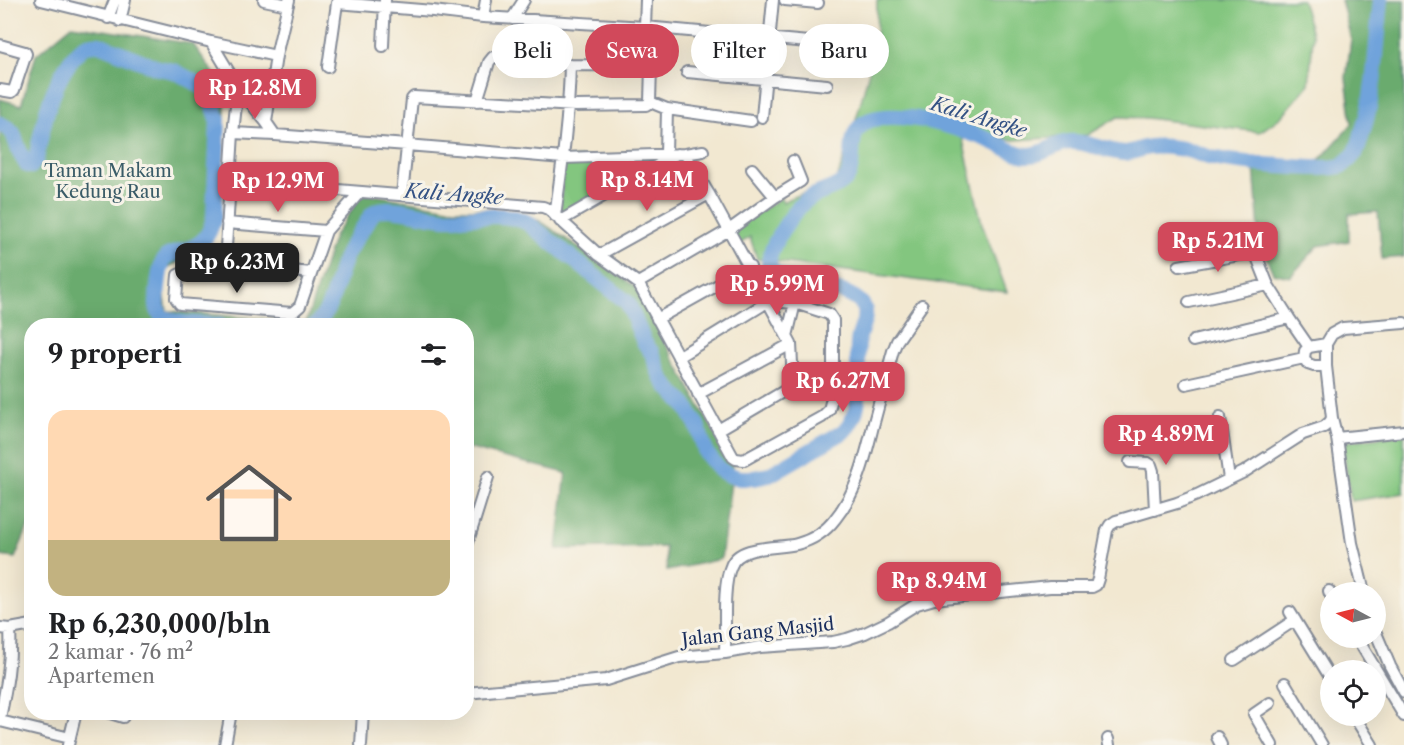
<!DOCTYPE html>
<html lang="id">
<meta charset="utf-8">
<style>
body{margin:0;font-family:"Libre Caslon Text",serif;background:#f6f6f6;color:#202124;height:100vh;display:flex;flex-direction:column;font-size:22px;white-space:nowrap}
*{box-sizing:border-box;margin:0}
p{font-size:20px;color:#757577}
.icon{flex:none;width:33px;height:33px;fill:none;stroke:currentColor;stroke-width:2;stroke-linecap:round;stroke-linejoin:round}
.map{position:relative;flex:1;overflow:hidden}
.panel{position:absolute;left:24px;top:318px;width:450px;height:402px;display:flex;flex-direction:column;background:#fff;border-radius:24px;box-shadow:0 6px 24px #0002}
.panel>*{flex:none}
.hud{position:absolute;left:492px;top:24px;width:570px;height:54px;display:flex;gap:12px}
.needle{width:39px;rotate:277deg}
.buttons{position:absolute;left:1320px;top:582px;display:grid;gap:12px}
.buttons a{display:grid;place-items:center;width:66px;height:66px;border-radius:50%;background:#fff;box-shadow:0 6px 24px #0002;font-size:30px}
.price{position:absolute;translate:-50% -51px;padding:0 14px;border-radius:12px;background:#d1495b;color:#fff;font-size:20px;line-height:39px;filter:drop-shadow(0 2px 3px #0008)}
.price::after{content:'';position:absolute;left:50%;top:36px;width:18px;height:14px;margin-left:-9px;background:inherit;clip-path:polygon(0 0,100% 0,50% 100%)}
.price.current{background:#222;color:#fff}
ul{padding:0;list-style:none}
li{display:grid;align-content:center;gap:12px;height:318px;padding:0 24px}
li+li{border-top:2px solid #e0e0e0}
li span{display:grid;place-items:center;height:186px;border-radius:18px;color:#555}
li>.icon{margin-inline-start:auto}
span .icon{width:108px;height:108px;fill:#fffc;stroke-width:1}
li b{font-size:26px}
h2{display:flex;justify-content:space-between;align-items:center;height:72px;padding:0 24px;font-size:26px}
.pill{padding:0 21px;border-radius:27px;background:#fff;box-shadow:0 6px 24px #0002;font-size:21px;line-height:54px}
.pill.current{background:#d1495b;color:#fff}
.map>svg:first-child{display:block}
.green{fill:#83c67f;stroke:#4f7a6e;stroke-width:1.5}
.forest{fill:#6aab6e;stroke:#426d66;stroke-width:1.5}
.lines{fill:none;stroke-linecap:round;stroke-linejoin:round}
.river{stroke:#6fa3db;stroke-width:16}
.minor-casing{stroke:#868c98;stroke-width:14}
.minor{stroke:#fff;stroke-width:10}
.labels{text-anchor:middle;stroke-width:6;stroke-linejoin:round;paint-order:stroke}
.park-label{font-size:18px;fill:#3a5c68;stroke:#f7f3e8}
.street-label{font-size:18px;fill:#1b2f5e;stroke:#f7f3e8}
.water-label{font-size:20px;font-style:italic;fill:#345284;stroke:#f7f3e8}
</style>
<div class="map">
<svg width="1404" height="745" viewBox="0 0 1404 745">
<rect width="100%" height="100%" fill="#f7f3e8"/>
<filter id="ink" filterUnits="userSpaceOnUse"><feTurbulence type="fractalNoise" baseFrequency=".0167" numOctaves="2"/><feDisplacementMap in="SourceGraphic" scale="12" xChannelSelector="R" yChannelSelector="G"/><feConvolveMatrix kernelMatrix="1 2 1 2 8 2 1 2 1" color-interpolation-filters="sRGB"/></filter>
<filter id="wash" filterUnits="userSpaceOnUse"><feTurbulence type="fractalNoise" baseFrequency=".008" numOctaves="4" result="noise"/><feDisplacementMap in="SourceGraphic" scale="24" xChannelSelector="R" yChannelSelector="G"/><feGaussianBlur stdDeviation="1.35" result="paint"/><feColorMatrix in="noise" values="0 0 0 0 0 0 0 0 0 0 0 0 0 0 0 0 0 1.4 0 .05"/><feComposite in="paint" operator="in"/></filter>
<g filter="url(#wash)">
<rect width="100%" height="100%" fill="#f2e8d1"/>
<!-- green -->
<path class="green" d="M 877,0 L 1302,0 L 1313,37 L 1309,84 L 1281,117 L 1260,132 L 1146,118 L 1118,117 L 1088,135 L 1050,138 L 1013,140 L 960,127 L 982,224 L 1007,292 L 757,259 L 750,237 L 738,245 L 732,229 L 781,198 L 783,202 L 788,199 L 837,180 L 859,109 L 876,44 Z
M 563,158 L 670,158 L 560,221 Z
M 1404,434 L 1404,493 L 1351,501 L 1342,442 Z"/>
<!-- forest -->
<path class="forest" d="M 1341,0 L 1404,0 L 1404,257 L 1382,259 L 1378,212 L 1349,214 L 1349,241 L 1318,246 L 1290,277 L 1273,273 L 1260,243 L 1254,167 L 1311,169 L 1352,124 L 1346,78 L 1351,39 Z
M 72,25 L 193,44 L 226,90 L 220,217 L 206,248 L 161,271 L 167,311 L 306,322 L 334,236 L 363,193 L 454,209 L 500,209 L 540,221 L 635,287 L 733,467 L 721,559 L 667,571 L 665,547 L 557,549 L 566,473 L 467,448 L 466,326 L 32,326 L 31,520 L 15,558 L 0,556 L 0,99 L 21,105 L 36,55 Z"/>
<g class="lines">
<!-- river -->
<path class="river" d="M 0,124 L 9,129 L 13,133 L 20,153 L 27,165 L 31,166 L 36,159 C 43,125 49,92 69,63 C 77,52 84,42 99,44 L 158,68 L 174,71 L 195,82 L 205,89 L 211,98 L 218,119 L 214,217 C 209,239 201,246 179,252 C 175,254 170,254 166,257 C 159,263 157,294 157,304 C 157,309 159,313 162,317 C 181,326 200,323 220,326
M 315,326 C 331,310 335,289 341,268 C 346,252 356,237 366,224 C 369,219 372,212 378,210 C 394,205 428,218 446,218 C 472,219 504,210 528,223 L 628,303 L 644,342 L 652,353 L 661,377 L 669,388 L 686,406 L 697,425 L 706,453 L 720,470 L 729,475 L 740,478 L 754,478 L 769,475 L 843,432 C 867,409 856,372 858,343 C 858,331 871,315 862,304 C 849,290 828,289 810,285 C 802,283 793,281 784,278 C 779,275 772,272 770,267 C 764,252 792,215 802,204 C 814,191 842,189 848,176 C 857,158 844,130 870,120 C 902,109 959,128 989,140 C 1001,145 1014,154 1027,155 C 1042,156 1055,143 1070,142 C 1088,141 1106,152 1124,153 C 1133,153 1141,148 1150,147 C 1159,146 1169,147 1177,148 C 1190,149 1200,155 1212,158 C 1232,162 1328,173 1343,165 C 1347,162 1353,156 1356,152 C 1359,146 1361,137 1363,130 C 1376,89 1376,43 1381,0"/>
</g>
</g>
<g filter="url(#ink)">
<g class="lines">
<!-- minor casing -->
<g class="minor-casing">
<path id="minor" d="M 41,0 L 211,42 L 238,87 L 266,122 L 275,135 L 407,145 L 563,158 L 685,154 L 709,194 L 791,344 L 793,383 L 791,387 L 718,430
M 264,0 L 288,5
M 785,0 L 818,3
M 483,17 L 486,0
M 108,18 L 115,0
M 512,19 L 524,0
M 120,21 L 125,0
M 645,27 L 646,0
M 211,42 L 276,56
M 0,45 L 25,52 L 26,54 L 14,90 L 12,92 L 0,90
M 383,46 L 385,0
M 328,67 L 337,3 L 433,11 L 483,17 L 645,27 L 830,44
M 687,72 L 827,85
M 477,101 L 489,62 L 493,57 L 497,57 L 570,65 L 651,66 L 650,102
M 762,117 L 773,0
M 266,122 L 276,56 L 289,0
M 233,133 L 275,135
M 666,154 L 667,109
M 685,154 L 703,151
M 752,169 L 775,197
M 230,181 L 543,207 L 548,209 L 599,255 L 638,283 L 733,457 L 736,459 L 744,460 L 822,417 L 829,410 L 833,394 L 833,320 L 829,314 L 795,303 L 769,301 L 678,357
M 402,195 L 412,99 L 414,97 L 576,106 L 646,105 L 650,102 L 667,109 L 751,121
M 555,216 C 562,166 569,116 570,65
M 560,221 L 677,154
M 227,223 L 326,231
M 599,255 L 709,194
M 225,264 L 233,133 L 238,87
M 1179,266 L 1255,252 L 1268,285 L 1289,318 L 1193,341
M 311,273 L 225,264 L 201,266 L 178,275 L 176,298 L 180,304 L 292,313 L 300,306 L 326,231 L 360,192
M 638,283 L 729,230 L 775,197 L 801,181 L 793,161
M 1189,302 L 1268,285
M 1289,318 L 1309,347
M 657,319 L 750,267
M 787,336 L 795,303
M 1326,344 L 1309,347 L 1305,351 L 1304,358 L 1308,364 L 1314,366 L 1326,366
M 1186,384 L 1304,358
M 698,394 L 791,344
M 1220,417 L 1229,479
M 1337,438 L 1404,431
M 1130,462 L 1148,463 L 1151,465 L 1153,471 L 1155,510
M 466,548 L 488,477
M 1329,591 L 1330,594
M 1364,592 L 1352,543 L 1337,438 L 1332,418 L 1326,366 L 1326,344 L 1332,334 L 1343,328 L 1404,323
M 1290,612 L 1330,677
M 0,628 L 10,629 L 32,625
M 1376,633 L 1390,666 L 1404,692
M 1357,638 L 1404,716
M 725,653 C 726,629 722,586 731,566 C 739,544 778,549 797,544 C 812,540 826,531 835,519 C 857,492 865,459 873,426 C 880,401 886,376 893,351 L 897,341 L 922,305
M 1234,660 L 1295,620
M 1285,683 L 1322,745
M 466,693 L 606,680 L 679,657 L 725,653 L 760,647 L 833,642 L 847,639 L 865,633 L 888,622 L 917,604 L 934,599 L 1050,587 L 1092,587 L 1096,585 L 1098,579 L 1107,530 L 1110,525 L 1116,521 L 1177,503 L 1197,495 L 1244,472 L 1303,434 L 1324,427 L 1330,422 L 1332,418
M 1270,703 L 1254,714 L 1272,745
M 107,712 L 123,717
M 1354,716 L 1372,745
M 0,718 C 6,689 12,659 10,629
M 0,721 L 70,738
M 1217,737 L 1221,745
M 1108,739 L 1109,745
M 68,745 L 76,712
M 225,745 L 231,712
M 361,745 L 363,712"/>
</g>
<!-- minor -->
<use href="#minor" class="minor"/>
</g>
</g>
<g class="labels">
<!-- park labels -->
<g class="park-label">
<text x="108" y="177">Taman Makam<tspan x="108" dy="21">Kedung Rau</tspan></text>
</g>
<!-- street labels -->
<g class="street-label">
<text transform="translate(758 632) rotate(-6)" y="6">Jalan Gang Masjid</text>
</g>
<!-- water labels -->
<g class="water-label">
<text transform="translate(979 117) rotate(17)" y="7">Kali Angke</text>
<text transform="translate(454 194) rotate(4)" y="7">Kali Angke</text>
</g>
</g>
</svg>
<div class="buttons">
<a><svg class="needle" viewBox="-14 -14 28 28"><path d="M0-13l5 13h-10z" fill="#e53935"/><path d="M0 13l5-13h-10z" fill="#757577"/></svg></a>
<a><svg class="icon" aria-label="locate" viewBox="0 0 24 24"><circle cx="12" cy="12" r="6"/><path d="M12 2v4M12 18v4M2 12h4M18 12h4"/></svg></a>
</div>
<b class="price" style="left:255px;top:120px">Rp 12.8M</b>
<b class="price" style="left:647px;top:212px">Rp 8.14M</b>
<b class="price" style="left:278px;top:213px">Rp 12.9M</b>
<b class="price" style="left:1218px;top:273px">Rp 5.21M</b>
<b class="price current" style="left:237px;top:294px">Rp 6.23M</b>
<b class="price" style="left:777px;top:316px">Rp 5.99M</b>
<b class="price" style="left:843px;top:413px">Rp 6.27M</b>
<b class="price" style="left:1166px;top:466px">Rp 4.89M</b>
<b class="price" style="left:939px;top:613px">Rp 8.94M</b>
<div class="hud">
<a class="pill">Beli</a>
<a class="pill current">Sewa</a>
<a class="pill">Filter</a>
<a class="pill">Baru</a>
</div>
<section class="panel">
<h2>9 properti<svg class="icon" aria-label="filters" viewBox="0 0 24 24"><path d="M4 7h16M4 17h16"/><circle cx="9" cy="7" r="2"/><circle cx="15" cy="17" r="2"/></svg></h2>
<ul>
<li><span style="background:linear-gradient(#ffd9b3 70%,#c2b280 0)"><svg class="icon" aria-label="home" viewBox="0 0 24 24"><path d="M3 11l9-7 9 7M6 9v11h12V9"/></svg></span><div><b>Rp 6,230,000/bln</b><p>2 kamar · 76 m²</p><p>Apartemen</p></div></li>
</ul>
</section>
</div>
